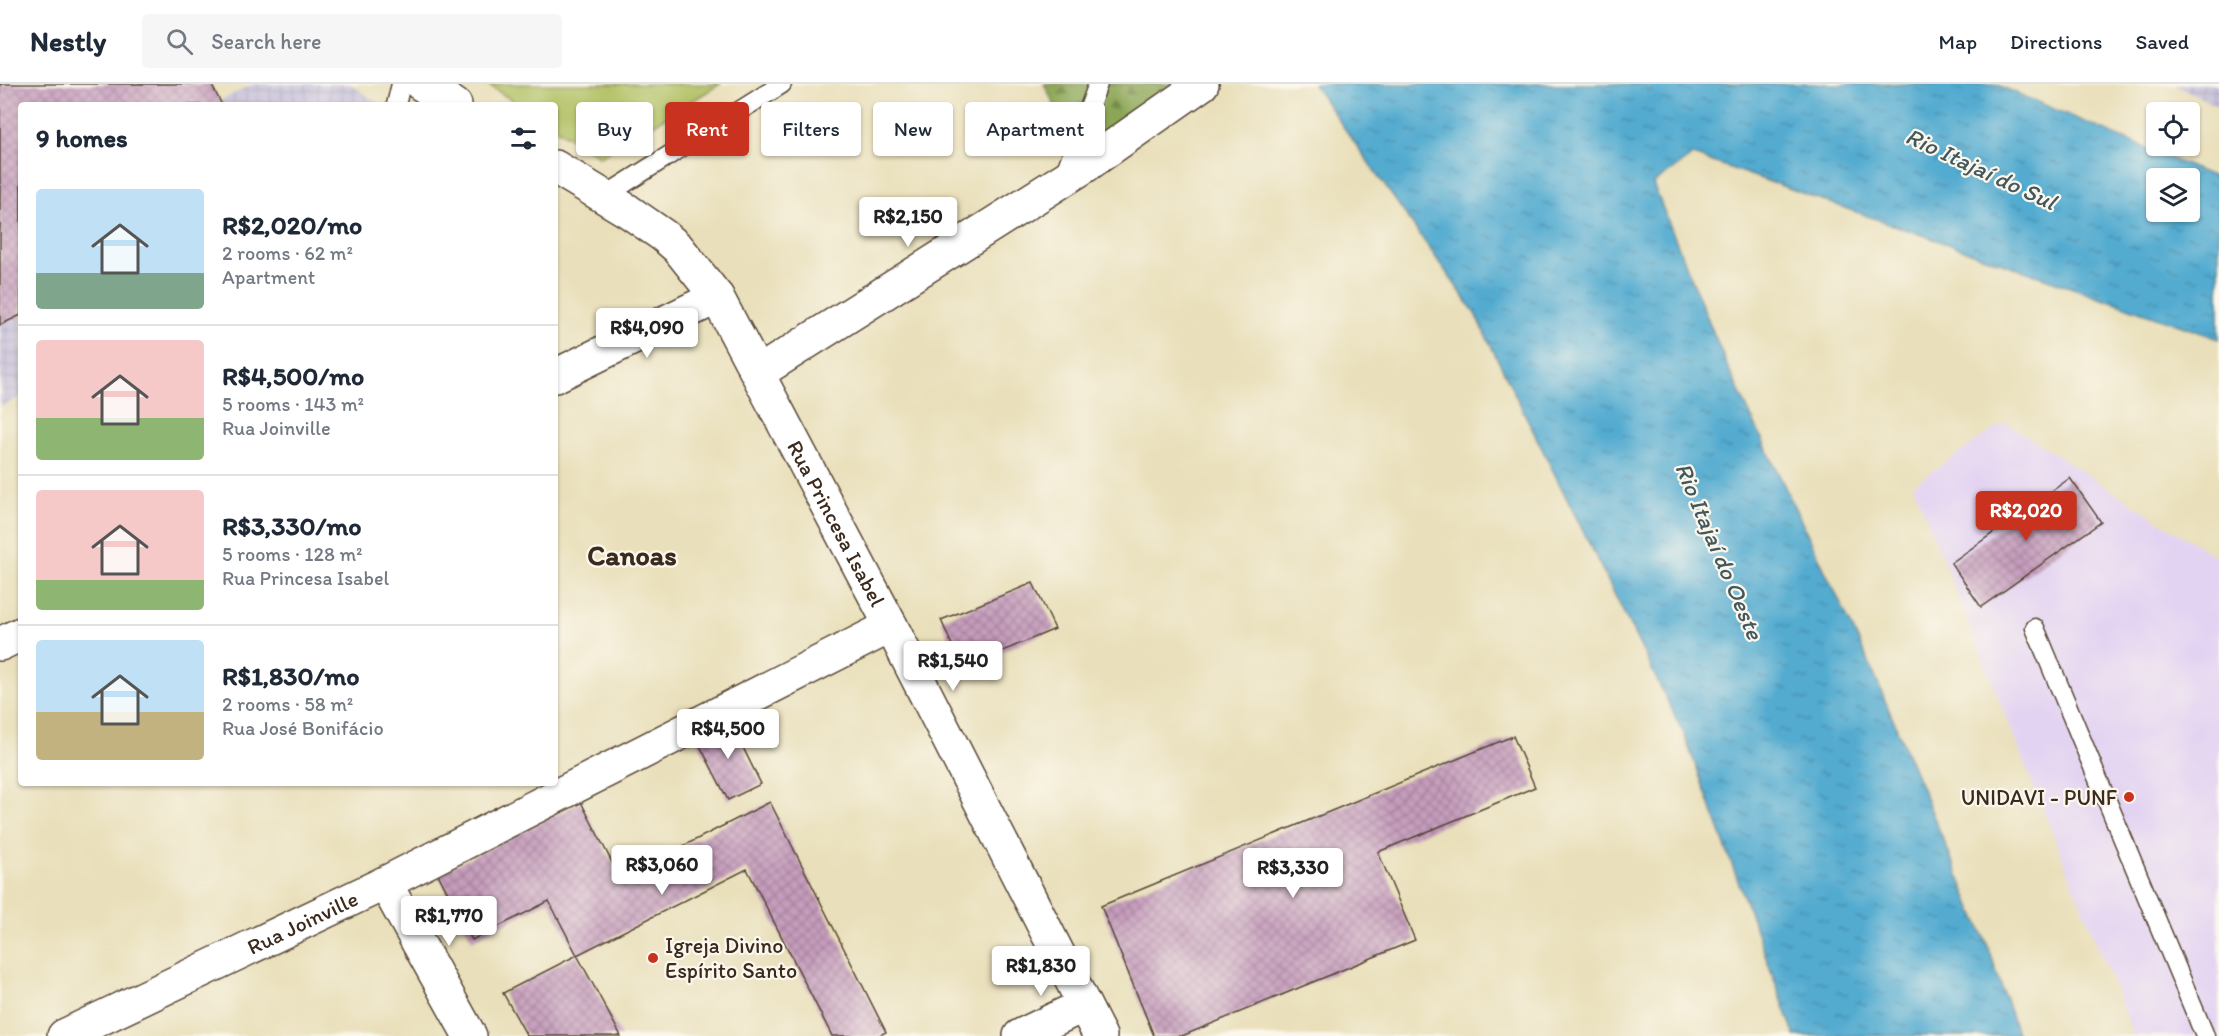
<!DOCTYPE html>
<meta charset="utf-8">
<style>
body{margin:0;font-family:Itim,sans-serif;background:#f6f6f7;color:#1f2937;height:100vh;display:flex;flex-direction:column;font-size:22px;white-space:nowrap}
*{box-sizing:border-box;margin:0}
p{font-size:20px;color:#747a83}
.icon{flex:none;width:33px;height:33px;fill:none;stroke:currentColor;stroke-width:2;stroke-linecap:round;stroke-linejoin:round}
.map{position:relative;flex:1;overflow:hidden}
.drawer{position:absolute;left:18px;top:18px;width:540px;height:684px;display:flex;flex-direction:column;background:#fff;border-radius:6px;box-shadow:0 2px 4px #0004}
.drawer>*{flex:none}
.hud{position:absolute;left:576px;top:18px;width:570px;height:54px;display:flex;gap:12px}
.fabs{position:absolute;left:2146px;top:18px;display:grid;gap:12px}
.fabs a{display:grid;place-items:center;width:54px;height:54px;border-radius:6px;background:#fff;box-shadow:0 2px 4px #0004;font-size:30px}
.price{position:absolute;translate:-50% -51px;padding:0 14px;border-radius:6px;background:#fff;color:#222;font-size:20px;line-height:39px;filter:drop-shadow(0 2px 3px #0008)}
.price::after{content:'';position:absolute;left:50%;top:36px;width:18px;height:14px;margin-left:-9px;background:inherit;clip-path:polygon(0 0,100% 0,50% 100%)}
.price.on{background:#c8321e;color:#fff}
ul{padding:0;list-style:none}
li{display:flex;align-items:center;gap:18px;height:150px;padding:0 18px}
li+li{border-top:2px solid #e0e1e3}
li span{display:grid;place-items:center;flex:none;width:168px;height:120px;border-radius:6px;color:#555}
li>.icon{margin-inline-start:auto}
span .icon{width:72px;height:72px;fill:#fffc;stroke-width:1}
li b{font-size:26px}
h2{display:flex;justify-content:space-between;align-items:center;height:72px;padding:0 18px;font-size:26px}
.chip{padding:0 21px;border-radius:6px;background:#fff;box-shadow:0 2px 4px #0004;font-size:21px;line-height:54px}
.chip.on{background:#c8321e;color:#fff}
header{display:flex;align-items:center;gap:36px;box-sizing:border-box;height:84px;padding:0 30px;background:#fff;border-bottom:2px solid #e0e1e3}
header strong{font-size:28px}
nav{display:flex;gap:33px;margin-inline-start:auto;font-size:21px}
.search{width:420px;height:54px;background:#f6f6f7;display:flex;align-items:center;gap:15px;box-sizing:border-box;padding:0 21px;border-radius:6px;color:#747a83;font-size:22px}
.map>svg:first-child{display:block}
.built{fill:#e3d3f2}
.industrial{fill:url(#industrial-grid)}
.forest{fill:url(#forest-firs);stroke:#64683a;stroke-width:1.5}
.pitch{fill:#b0bf61;stroke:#767440;stroke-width:1.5}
.water{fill:url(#water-ripples);stroke:#466a77;stroke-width:1.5;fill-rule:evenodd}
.building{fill:url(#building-cross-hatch)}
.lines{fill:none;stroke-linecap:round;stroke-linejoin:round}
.service-casing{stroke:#554535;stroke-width:21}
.minor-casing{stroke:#554535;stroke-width:36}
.tertiary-casing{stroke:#554535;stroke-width:36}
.service{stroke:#fff;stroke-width:18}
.minor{stroke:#fff;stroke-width:33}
.tertiary{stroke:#fff;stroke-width:33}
.poi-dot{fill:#c8321e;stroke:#fbf7ec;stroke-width:2}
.labels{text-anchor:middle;stroke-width:4.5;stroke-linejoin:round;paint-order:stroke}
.street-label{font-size:22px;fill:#3b2a1e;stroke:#fbf7ec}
.poi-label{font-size:22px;fill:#3b2a1e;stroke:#fbf7ec;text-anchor:end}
.water-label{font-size:24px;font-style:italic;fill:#43575c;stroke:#fbf7ec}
.district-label{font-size:28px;font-weight:bold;fill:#3b2a1e;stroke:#fbf7ec}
</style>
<header>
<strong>Nestly</strong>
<div class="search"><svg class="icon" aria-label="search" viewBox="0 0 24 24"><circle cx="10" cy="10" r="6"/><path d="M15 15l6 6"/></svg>Search here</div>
<nav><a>Map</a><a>Directions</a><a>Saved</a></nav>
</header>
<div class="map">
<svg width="2219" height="952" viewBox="0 0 2219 952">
<defs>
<pattern id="industrial-grid" width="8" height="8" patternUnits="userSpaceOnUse" patternTransform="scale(1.5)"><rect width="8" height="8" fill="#c6c0da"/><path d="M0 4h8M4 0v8" fill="none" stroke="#aba5bb"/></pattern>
<pattern id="forest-firs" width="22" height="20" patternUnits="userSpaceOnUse" patternTransform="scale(1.5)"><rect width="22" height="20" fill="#8ca657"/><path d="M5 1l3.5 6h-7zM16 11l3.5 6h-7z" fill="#748747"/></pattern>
<pattern id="water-ripples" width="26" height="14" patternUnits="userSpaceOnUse" patternTransform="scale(1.5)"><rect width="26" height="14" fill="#52abd0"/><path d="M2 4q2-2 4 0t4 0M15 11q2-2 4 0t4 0" fill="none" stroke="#458ba8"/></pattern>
<pattern id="building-cross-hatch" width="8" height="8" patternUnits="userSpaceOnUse" patternTransform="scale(1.5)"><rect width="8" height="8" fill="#c69dbd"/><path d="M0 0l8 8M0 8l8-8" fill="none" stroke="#a28099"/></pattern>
</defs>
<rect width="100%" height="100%" fill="#fbf7ec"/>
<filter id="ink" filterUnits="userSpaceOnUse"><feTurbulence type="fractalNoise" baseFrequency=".0167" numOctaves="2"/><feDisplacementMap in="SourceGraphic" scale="12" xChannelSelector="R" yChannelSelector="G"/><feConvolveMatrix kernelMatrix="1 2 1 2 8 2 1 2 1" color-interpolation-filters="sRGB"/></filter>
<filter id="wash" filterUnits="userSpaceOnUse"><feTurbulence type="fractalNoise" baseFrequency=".008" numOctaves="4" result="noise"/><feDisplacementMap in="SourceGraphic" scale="24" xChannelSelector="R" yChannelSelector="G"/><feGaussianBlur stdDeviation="1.35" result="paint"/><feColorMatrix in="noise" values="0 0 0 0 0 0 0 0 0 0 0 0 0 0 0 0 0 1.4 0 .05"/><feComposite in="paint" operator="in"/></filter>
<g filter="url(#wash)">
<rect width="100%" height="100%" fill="#e9dfba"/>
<!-- built -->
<path class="built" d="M 2005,338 L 2219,475 L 2219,952 L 2134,952 L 1913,401 Z"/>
<!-- industrial -->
<path class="industrial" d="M 253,0 L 350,0 L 381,21 L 212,21 Z
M 2175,0 L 2219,0 L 2219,23 Z
M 21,117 L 21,313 L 0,323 L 0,127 Z"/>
<!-- forest -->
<path class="forest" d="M 1044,0 L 1183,0 L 1085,82 Z"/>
<!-- pitch -->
<path class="pitch" d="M 487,0 L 720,0 L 600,73 L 555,44 L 555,21 L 519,21 Z"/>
<!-- water -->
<path class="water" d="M 1313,0 L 1995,0 L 2219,95 L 2219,255 L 1693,71 L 1653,100 L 1727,282 L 1871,583 L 1989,865 L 2018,952 L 1795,952 L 1684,650 L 1473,226 ZM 2190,94 L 2190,128 L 2157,128 L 2157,94 Z"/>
<g id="blocks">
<!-- building -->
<path class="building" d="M 0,0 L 211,0 L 222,21 L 21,21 L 21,231 L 0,241 Z
M 2070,394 L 2101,438 L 1981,523 L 1951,479 Z
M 1033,499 L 1055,545 L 962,584 L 941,536 Z
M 729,635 L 761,700 L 728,716 L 695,652 Z
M 1513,652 L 1535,703 L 1378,768 L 1415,856 L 1182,952 L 1154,952 L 1101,822 Z
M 581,718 L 620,794 L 770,718 L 886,948 L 878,952 L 832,952 L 747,785 L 577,871 L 549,817 L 472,856 L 438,790 Z
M 577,871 L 621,952 L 527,952 L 503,909 Z"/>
</g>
</g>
<g filter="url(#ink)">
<use href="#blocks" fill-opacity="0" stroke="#554535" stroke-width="1.5"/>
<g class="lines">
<!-- service casing -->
<g class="service-casing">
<path id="service" d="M 396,21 L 401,0
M 1063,94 L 1098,0
M 603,113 L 782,0
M 2035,544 L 2205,952"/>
</g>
<!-- minor casing -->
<g class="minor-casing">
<g id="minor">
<path d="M 758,289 L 1085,82 L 1202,0"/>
<path d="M 555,292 L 717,213"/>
<path d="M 0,560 L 21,550"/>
<path d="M 385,799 L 470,952"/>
<path id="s1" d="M 64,952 L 385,799 L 891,542"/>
<path d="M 1020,952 L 1084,921"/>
</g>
</g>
<!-- tertiary casing -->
<g class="tertiary-casing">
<g id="tertiary">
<path d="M 421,0 L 455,21"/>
<path id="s2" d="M 555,83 L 628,127 L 664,152 L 678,164 L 717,213 L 891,542 L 1100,952"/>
</g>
</g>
<!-- service -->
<use href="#service" class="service"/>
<!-- minor -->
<use href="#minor" class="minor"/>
<!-- tertiary -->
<use href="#tertiary" class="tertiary"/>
</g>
</g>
<!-- markers -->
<g class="poi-dot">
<circle cx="2129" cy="713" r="6"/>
<circle cx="653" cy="874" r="6"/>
</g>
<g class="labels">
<!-- street labels -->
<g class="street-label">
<text dy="8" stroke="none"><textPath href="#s2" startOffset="466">Rua Princesa Isabel</textPath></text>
<text dy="8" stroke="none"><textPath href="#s1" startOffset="264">Rua Joinville</textPath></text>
</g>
<!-- poi labels -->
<g class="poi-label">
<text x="2117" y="721">UNIDAVI - PUNF</text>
<text x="665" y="869" text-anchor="start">Igreja Divino<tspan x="665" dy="25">Espírito Santo</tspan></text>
</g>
<!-- water labels -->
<g class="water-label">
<text transform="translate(1981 85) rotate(25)" y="8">Rio Itajaí do Sul</text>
<text transform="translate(1719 467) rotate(67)" y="8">Rio Itajaí do Oeste</text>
</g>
<!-- district labels -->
<g class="district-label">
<text x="632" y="481">Canoas</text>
</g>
</g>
</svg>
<div class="fabs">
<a><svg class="icon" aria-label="locate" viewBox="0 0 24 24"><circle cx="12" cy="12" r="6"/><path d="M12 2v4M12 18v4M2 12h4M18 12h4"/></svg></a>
<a><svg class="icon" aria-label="layers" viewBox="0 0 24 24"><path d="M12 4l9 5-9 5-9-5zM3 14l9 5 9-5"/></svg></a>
</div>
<b class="price" style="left:908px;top:164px">R$2,150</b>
<b class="price" style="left:647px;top:275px">R$4,090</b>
<b class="price on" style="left:2026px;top:458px">R$2,020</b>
<b class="price" style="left:953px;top:608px">R$1,540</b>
<b class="price" style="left:728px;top:676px">R$4,500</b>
<b class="price" style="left:662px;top:812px">R$3,060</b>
<b class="price" style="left:1293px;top:815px">R$3,330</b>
<b class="price" style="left:449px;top:863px">R$1,770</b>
<b class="price" style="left:1041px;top:913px">R$1,830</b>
<div class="hud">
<a class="chip">Buy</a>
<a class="chip on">Rent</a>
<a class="chip">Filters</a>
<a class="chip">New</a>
<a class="chip">Apartment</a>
</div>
<section class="drawer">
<h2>9 homes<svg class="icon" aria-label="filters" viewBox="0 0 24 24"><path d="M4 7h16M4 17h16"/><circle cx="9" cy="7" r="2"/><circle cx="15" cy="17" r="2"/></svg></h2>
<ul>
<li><span style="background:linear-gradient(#bfe0f5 70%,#7fa58c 0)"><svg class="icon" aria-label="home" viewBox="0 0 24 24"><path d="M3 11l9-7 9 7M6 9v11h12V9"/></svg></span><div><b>R$2,020/mo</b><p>2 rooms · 62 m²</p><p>Apartment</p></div></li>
<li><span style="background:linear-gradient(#f6c9c9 65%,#8fb573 0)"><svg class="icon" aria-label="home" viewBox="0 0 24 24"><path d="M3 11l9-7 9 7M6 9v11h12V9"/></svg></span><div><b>R$4,500/mo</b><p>5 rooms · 143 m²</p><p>Rua Joinville</p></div></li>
<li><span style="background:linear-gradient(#f6c9c9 75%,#8fb573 0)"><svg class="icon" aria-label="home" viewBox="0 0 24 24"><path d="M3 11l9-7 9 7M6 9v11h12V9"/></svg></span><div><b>R$3,330/mo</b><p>5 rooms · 128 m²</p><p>Rua Princesa Isabel</p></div></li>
<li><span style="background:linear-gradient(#bfe0f5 60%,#c2b280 0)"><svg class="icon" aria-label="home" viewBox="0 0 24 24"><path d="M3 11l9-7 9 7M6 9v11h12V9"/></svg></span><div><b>R$1,830/mo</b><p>2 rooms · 58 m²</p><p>Rua José Bonifácio</p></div></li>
</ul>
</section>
</div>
